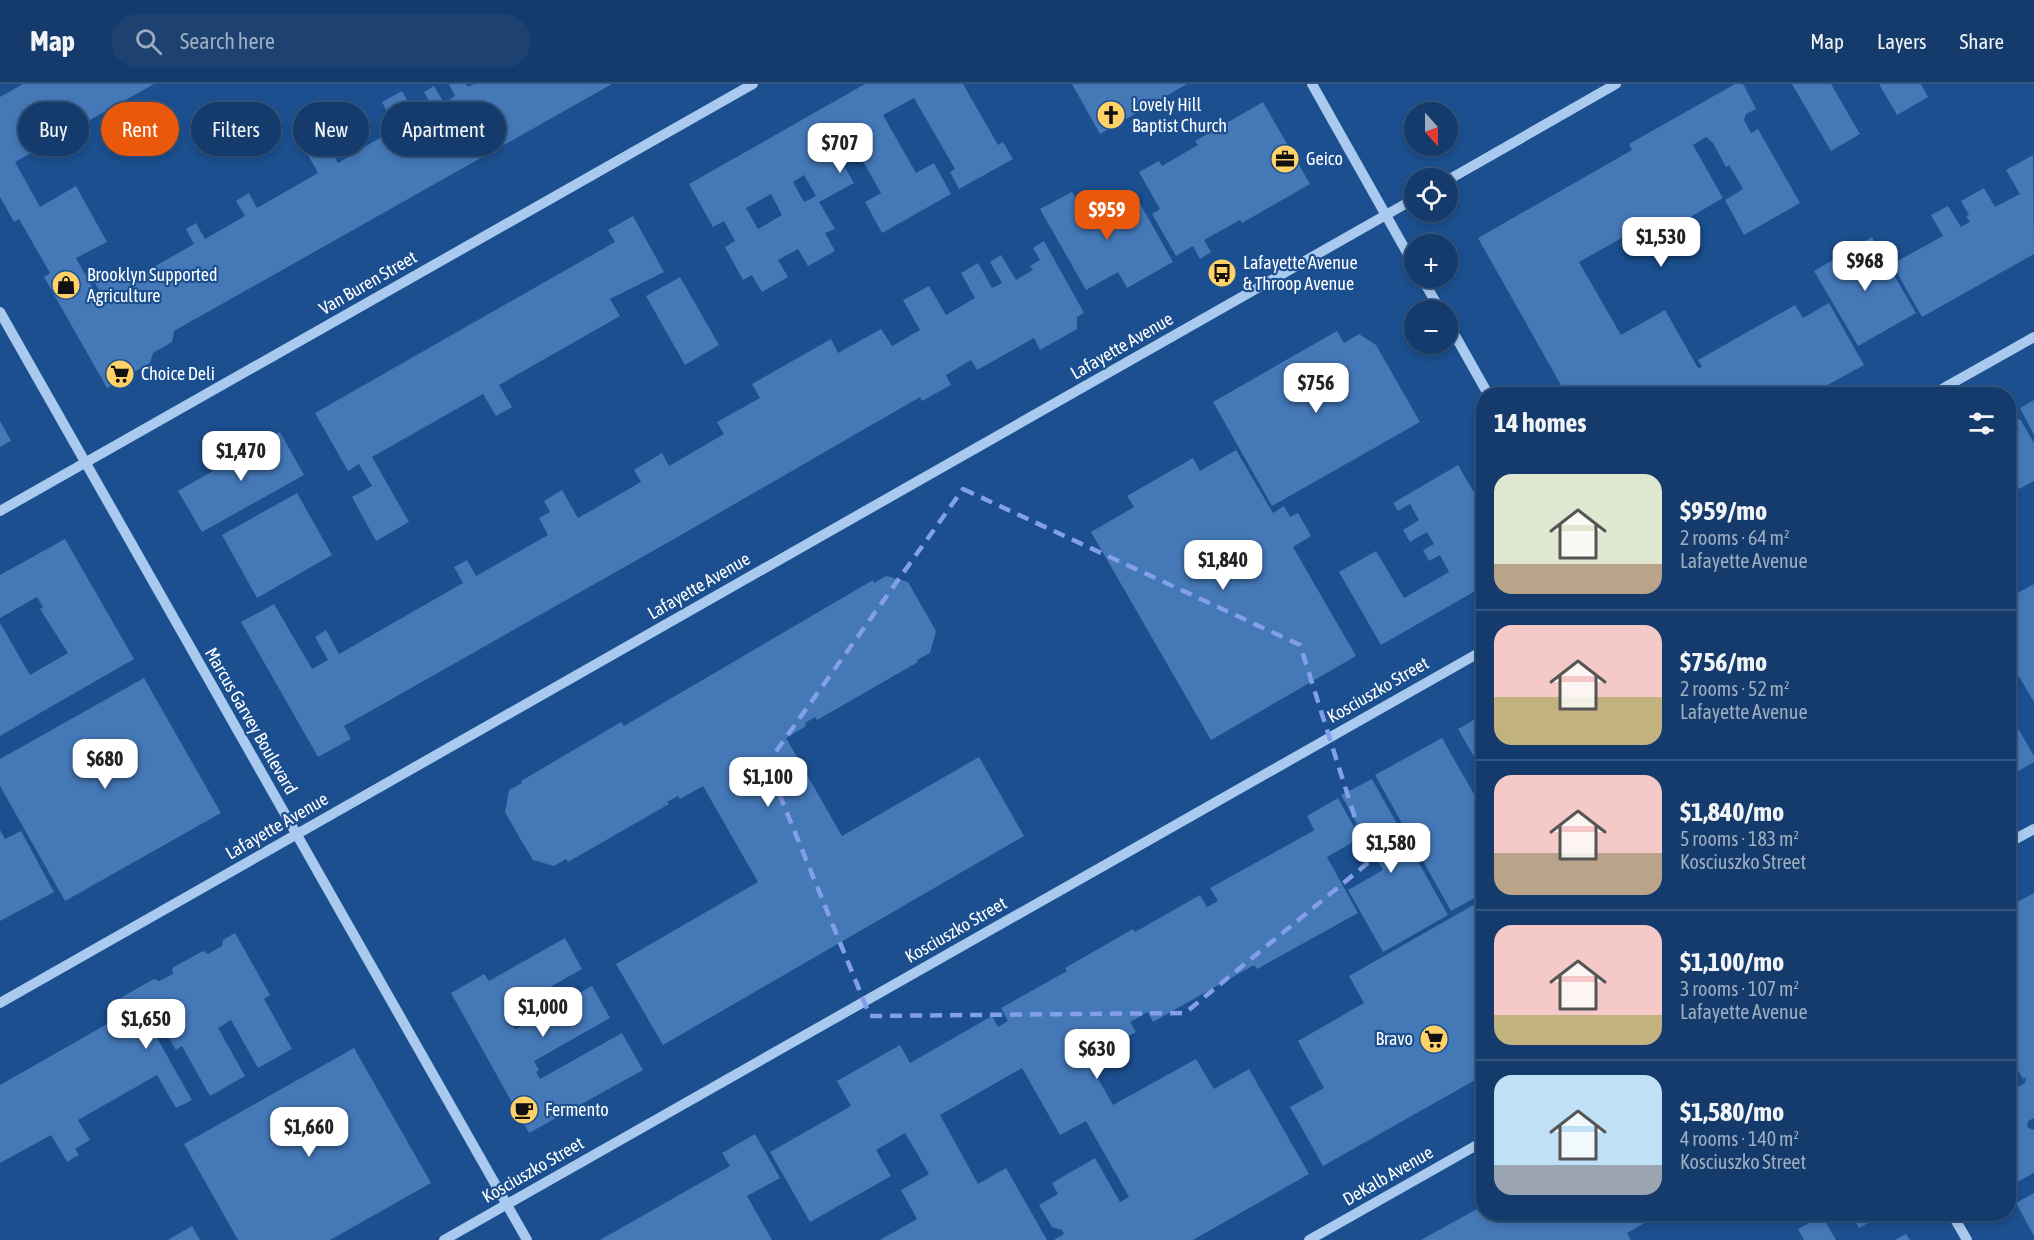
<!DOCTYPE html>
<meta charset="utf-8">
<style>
body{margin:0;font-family:"Asap Condensed",sans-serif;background:#1d4271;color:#f1f3f6;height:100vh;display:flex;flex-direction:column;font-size:22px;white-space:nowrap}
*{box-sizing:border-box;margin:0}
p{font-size:20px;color:#9dadc1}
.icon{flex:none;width:33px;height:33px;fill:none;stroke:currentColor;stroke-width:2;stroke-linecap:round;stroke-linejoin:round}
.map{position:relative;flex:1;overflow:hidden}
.panel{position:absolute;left:1476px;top:303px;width:540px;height:834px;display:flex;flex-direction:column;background:#143b6b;border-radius:24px;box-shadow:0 3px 9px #0003,0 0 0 2px #33557e}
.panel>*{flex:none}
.top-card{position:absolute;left:18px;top:18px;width:570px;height:54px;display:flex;gap:12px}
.needle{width:39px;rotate:159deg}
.controls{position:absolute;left:1404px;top:18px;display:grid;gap:12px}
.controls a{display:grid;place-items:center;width:54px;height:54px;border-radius:50%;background:#143b6b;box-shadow:0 3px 9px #0003,0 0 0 2px #33557e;font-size:30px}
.price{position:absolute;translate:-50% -51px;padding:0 14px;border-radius:12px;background:#fff;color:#222;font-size:20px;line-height:39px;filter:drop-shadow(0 2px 3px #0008)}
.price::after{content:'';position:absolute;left:50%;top:36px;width:18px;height:14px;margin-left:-9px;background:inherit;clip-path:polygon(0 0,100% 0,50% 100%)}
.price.current{background:#ea580c;color:#fff}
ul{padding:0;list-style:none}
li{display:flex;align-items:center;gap:18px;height:150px;padding:0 18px}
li+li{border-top:2px solid #33557e}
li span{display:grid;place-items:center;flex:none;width:168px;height:120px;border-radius:18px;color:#555}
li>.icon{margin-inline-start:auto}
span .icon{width:72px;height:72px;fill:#fffc;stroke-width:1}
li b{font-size:26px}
h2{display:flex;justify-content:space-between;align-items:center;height:72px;padding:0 18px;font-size:26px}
.pill{padding:0 21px;border-radius:27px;background:#143b6b;box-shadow:0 3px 9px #0003,0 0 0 2px #33557e;font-size:21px;line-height:54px}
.pill.current{background:#ea580c;color:#fff}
header{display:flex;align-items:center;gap:36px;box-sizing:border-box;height:84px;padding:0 30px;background:#143b6b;border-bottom:2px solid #33557e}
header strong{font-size:28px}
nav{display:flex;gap:33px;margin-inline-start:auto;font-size:21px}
.search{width:420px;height:54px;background:#1d4271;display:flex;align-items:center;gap:15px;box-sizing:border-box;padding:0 21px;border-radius:33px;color:#9dadc1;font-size:22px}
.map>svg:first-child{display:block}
.building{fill:#4478b7;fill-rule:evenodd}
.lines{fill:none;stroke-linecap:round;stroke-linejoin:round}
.minor{stroke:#a9c9ee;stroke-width:10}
.marked{fill:none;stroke:#839eea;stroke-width:4.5;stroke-dasharray:12 8;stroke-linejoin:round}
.labels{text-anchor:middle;stroke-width:4.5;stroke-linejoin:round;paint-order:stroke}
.poi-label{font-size:18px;fill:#fff;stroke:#1b4f8f;text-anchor:start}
.street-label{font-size:18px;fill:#fff;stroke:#1b4f8f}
</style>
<header>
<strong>Map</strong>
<div class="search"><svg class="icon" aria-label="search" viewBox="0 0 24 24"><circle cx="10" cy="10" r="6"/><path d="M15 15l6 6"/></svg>Search here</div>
<nav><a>Map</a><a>Layers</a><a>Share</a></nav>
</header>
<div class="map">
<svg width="2034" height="1156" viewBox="0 0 2034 1156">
<rect width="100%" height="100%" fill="#1b4f8f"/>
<!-- building -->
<path class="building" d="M 23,0 L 154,0 L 15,78 L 40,123 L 76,102 L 107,158 L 76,174 L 99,215 L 103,213 L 95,199 L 119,186 L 126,199 L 194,160 L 186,145 L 196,139 L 205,155 L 245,132 L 236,117 L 249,109 L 257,124 L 318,89 L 301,58 L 320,47 L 338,79 L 353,70 L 348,61 L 359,55 L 364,63 L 396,45 L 382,18 L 402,7 L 417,33 L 433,25 L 424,8 L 434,2 L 444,19 L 455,12 L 449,0 L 466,0 L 468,3 L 474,0 L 612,0 L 174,247 L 172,258 L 153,269 L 150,279 L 107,304 L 44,193 L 50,189 L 19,135 L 14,138 L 0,113 L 0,13 Z
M 865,0 L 963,0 L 998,61 L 1003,58 L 1013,75 L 959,105 L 950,88 L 955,85 L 914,14 L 883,31 L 916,89 L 934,79 L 951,110 L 882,149 L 865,118 L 881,109 L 848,51 L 832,61 L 854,99 L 819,118 L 835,145 L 825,149 L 835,167 L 808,182 L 798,165 L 778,176 L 788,193 L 762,208 L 752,191 L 743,196 L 725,163 L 735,157 L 724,137 L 713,143 L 689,100 ZM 804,91 L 816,112 L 804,118 L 793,98 ZM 771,110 L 782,131 L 758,145 L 746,124 Z
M 1072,0 L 1187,0 L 1100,50 Z
M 1735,0 L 1743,0 L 1756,25 L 1746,30 L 1744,36 L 1751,49 L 1758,45 L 1800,119 L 1744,151 L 1725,116 L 1743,105 L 1729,81 L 1726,83 L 1713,59 L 1706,53 L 1693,61 L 1723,114 L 1637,164 L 1629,150 L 1579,178 L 1621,251 L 1665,226 L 1698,284 L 1702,283 L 1698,276 L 1795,221 L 1803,234 L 1829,219 L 1864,281 L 1811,310 L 1566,310 L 1478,154 L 1632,66 L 1629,60 Z
M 1792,0 L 1831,0 L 1860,50 L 1831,67 Z
M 1879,0 L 1921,0 L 1928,13 L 1897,31 Z
M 1263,18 L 1310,100 L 1242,139 L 1240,136 L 1204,156 L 1211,168 L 1200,175 L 1193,162 L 1176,172 L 1152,130 L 1160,125 L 1139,88 L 1159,77 L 1162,82 L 1198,61 L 1195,57 Z
M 2033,71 L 2034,170 L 1922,233 L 1892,180 L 1943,152 L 1931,131 L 1948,122 L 1961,143 L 1970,138 L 1966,132 L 1969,131 L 1961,117 L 1984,104 L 1995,123 L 2020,110 L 2006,86 Z
M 1133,107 L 1173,178 L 1127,204 L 1118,188 L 1086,206 L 1040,125 L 1072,108 L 1087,133 L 1100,126 L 1108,139 L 1127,127 L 1120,114 Z
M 633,132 L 664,188 L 610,215 L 620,232 L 499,301 L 512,323 L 496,332 L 483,310 L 372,373 L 409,438 L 376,457 L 352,413 L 372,402 L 359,380 L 348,387 L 315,329 L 615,158 L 608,146 Z
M 1872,153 L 1916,229 L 1858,262 L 1814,187 Z
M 1044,157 L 1084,229 L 1077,233 L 1077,245 L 1040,266 L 1034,254 L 977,286 L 971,276 L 946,291 L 951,301 L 922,317 L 920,313 L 674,455 L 344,642 L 351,655 L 318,673 L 241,538 L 274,520 L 312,585 L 328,576 L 315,553 L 326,546 L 339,570 L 463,499 L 454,483 L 467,476 L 476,492 L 548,451 L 539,434 L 550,428 L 544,417 L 562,406 L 578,434 L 641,398 L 634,386 L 662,369 L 669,382 L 724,350 L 717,338 L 760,314 L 752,300 L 831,255 L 838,269 L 881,245 L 892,262 L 920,246 L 903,216 L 929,202 L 946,231 L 975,214 L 961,189 L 978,179 L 992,204 L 1002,199 L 990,178 L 1001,171 L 1016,196 L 1033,186 L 1030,182 L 1040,176 L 1033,164 Z
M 680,193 L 719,261 L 685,281 L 646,212 Z
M 1337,247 L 1344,259 L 1359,250 L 1376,261 L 1420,338 L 1272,422 L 1213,318 Z
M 2034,316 L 2034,351 L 2020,324 Z
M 2020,335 L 2034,359 L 2034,397 L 2019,405 L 2008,388 L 2008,342 Z
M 0,337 L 11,357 L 0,363 Z
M 280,348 L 304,391 L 202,448 L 178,407 Z
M 1236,366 L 1273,429 L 1284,422 L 1290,433 L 1298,429 L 1311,452 L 1293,463 L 1356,572 L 1211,656 L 1091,448 L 1134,423 L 1127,412 L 1193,374 L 1200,387 Z
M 1458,381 L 1484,426 L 1484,502 L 1381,561 L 1339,488 L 1376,467 L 1404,514 L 1449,488 L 1440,471 L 1429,477 L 1423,466 L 1434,460 L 1427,448 L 1410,458 L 1403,446 L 1419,436 L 1410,420 L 1398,427 L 1393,419 Z
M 2008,393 L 2016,406 L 2008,411 Z
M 297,409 L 332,471 L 257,514 L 222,451 Z
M 65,455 L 134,575 L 0,652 L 0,539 L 30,591 L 68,569 L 40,525 L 43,523 L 37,513 L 0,534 L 0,491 Z
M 886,492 L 908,498 L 936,547 L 930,569 L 917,576 L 918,578 L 817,636 L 815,633 L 805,639 L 806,642 L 786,654 L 842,752 L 979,673 L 1024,752 L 663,961 L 616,880 L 758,798 L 703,702 L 680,715 L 678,712 L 667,718 L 669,720 L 568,778 L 566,775 L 554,782 L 533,776 L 519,753 L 505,728 L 509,706 L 522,699 L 521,697 L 621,638 L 624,642 L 873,496 L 874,499 Z
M 2034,500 L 2034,618 L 2008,574 L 2008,514 Z
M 144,594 L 221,729 L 65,817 L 0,702 L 0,675 Z
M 2008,627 L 2034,672 L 2034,678 L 2008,693 Z
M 1484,630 L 1484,690 L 1458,645 Z
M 1442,654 L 1484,728 L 1484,809 L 1451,827 L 1375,691 Z
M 1372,695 L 1448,831 L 1383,868 L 1348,806 L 1383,786 L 1341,711 Z
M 1338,714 L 1360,754 L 1327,773 L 1358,829 L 1257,885 L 1254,881 L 1153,938 L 1148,928 L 1130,938 L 1136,948 L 1087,975 L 1113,1021 L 1196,975 L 1214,1005 L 1249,985 L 1309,1090 L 1193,1156 L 1054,1156 L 1064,1150 L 1062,1146 L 1052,1143 L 1039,1121 L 1058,1110 L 1052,1099 L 1095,1074 L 1120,1118 L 1129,1113 L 1086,1037 L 1060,1051 L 1022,984 L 940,1031 L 978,1100 L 1006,1084 L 1047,1156 L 880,1156 L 917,1135 L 901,1106 L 929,1090 L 905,1049 L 876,1066 L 891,1092 L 810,1138 L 770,1068 L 851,1022 L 837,997 L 900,961 L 910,979 L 992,932 L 998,943 L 1008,937 L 1001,924 L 1067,887 L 1065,884 L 1133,845 L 1135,848 L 1200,811 L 1207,823 L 1218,817 L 1210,804 L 1313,747 L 1314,746 L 1307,732 Z
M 0,746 L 5,755 L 21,747 L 54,808 L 0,837 Z
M 2034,809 L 2034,1034 L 2028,1037 L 2027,1043 L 2034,1046 L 2034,1089 L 2008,1103 L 2008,1005 L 2011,1006 L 2025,999 L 2026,993 L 2023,995 L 2008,968 L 2008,823 Z
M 1484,815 L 1484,991 L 1323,1082 L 1290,1023 L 1324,1004 L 1298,957 L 1364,919 L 1349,892 Z
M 235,849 L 270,911 L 264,915 L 292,965 L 258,984 L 231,936 L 223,941 L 218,944 L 245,992 L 210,1012 L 182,962 L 176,966 L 166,949 L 157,954 L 192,1016 L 176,1024 L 157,991 L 78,1036 L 90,1056 L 75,1065 L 79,1071 L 67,1078 L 51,1051 L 0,1079 L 0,1001 L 123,931 L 115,917 L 154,895 L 159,897 L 173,890 L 172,884 L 203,867 L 208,870 L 222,862 L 223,856 Z
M 565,854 L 582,885 L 506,928 L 515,945 L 592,902 L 610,934 L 534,977 L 539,986 L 536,988 L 540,995 L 622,949 L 643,986 L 529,1049 L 451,909 L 484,890 L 489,897 Z
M 354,964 L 431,1099 L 330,1156 L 238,1156 L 184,1060 Z
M 755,1050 L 780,1094 L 747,1112 L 772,1156 L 600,1156 L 730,1082 L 722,1069 Z
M 2034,1109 L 2034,1152 L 2016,1119 Z
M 1484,1121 L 1484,1130 L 1660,1130 L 1627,1149 L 1631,1156 L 1421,1156 Z
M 1851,1130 L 1885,1130 L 1859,1144 Z
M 1822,1132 L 1836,1156 L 1804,1156 L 1798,1145 Z
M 192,1142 L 200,1156 L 168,1156 Z
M 1906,1150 L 1910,1156 L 1895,1156 Z"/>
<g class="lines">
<!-- minor -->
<path class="minor" d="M 1312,0 L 1414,181
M 1448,96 L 1616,0
M 1422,194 L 1440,226
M 0,228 L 527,1156
M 1448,239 L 1488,310
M 1933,310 L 2034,253
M 0,427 L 753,0
M 2008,759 L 2034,745
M 0,919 L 1414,115
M 1952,1130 L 1967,1156
M 444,1156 L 1484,566
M 1309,1156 L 1484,1057"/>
</g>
<!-- marked area -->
<path class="marked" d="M 963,405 L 1300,561 L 1369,778 L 1185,929 L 870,932 L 767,680 Z"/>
<!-- icons -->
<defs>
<g id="church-disc" transform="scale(1.5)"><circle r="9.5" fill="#ffd166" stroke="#1b4f8f"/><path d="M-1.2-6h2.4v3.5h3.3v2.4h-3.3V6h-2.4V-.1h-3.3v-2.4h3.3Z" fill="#111"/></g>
<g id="office-disc" transform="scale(1.5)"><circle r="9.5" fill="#ffd166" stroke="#1b4f8f"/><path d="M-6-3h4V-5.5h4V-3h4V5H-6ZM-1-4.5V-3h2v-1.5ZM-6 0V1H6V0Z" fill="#111"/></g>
<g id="bus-disc" transform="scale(1.5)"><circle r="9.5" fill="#ffd166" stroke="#1b4f8f"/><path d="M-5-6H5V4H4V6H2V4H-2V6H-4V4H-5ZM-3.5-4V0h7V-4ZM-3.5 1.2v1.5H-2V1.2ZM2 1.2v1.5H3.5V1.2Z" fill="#111"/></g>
<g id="shop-disc" transform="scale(1.5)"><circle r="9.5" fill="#ffd166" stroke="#1b4f8f"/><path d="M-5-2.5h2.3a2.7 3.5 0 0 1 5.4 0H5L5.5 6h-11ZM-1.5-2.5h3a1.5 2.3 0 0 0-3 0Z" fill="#111"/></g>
<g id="supermarket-disc" transform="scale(1.5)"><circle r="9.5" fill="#ffd166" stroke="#1b4f8f"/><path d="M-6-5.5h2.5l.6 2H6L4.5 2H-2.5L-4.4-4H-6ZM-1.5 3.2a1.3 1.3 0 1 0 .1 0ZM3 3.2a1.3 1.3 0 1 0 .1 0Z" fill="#111"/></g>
<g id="cafe-disc" transform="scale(1.5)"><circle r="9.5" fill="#ffd166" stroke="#1b4f8f"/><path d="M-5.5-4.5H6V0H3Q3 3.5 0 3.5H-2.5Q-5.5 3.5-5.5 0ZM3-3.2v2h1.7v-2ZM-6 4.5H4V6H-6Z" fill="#111"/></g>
</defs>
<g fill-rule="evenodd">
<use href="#church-disc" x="1111" y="31"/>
<use href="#office-disc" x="1285" y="75"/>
<use href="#bus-disc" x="1222" y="189"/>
<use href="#shop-disc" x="66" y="201"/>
<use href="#supermarket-disc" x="120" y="290"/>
<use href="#supermarket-disc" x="1434" y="955"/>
<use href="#cafe-disc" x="524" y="1026"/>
</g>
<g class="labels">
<!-- poi labels -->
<g class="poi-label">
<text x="1132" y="27">Lovely Hill<tspan x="1132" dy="21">Baptist Church</tspan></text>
<text x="1306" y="81">Geico</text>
<text x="1243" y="185">Lafayette Avenue<tspan x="1243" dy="21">&amp; Throop Avenue</tspan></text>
<text x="87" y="197">Brooklyn Supported<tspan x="87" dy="21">Agriculture</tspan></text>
<text x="141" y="296">Choice Deli</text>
<text x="1413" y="961" text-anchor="end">Bravo</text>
<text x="545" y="1032">Fermento</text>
</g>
<!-- street labels -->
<g class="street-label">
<text transform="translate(368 199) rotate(-30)" y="6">Van Buren Street</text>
<text transform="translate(1122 262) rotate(-30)" y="6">Lafayette Avenue</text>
<text transform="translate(699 502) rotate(-30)" y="6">Lafayette Avenue</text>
<text transform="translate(1378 606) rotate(-30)" y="6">Kosciuszko Street</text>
<text transform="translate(251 637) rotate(60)" y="6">Marcus Garvey Boulevard</text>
<text transform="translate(277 742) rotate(-30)" y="6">Lafayette Avenue</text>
<text transform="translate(956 846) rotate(-30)" y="6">Kosciuszko Street</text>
<text transform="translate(533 1086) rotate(-30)" y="6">Kosciuszko Street</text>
<text transform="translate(1388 1092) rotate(-30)" y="6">DeKalb Avenue</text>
</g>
</g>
</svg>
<div class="controls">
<a><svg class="needle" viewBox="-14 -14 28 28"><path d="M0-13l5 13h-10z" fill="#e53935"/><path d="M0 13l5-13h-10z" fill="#9dadc1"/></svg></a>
<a><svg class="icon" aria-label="locate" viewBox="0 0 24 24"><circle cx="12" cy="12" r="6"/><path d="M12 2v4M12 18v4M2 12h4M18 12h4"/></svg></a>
<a>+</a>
<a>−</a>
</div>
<b class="price" style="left:840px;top:90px">$707</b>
<b class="price current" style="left:1107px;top:157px">$959</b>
<b class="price" style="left:1661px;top:184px">$1,530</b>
<b class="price" style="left:1865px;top:208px">$968</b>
<b class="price" style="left:1316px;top:330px">$756</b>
<b class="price" style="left:241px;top:398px">$1,470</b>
<b class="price" style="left:1223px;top:507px">$1,840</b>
<b class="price" style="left:105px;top:706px">$680</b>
<b class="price" style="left:768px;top:724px">$1,100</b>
<b class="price" style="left:1391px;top:790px">$1,580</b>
<b class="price" style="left:543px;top:954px">$1,000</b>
<b class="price" style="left:146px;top:966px">$1,650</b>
<b class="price" style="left:1097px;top:996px">$630</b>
<b class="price" style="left:309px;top:1074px">$1,660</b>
<div class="top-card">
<a class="pill">Buy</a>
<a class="pill current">Rent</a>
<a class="pill">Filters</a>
<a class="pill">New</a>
<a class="pill">Apartment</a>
</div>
<section class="panel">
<h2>14 homes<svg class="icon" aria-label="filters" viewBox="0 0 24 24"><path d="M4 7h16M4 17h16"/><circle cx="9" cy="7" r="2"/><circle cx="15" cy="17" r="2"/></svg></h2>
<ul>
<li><span style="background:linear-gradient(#dfe7d0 75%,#b9a48a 0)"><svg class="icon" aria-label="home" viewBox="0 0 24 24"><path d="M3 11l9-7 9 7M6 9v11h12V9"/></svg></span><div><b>$959/mo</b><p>2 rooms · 64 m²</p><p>Lafayette Avenue</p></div></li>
<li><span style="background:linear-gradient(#f6c9c9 60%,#c2b280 0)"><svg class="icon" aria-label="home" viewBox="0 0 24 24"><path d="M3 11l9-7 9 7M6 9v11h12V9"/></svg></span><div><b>$756/mo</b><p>2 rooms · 52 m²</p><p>Lafayette Avenue</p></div></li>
<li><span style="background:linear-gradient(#f6c9c9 65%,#b9a48a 0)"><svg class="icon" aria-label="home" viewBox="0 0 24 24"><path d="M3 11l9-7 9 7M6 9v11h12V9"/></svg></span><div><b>$1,840/mo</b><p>5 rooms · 183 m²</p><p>Kosciuszko Street</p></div></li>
<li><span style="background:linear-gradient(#f6c9c9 75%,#c2b280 0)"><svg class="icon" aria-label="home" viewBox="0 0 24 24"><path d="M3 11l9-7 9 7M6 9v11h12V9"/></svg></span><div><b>$1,100/mo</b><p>3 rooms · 107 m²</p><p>Lafayette Avenue</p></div></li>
<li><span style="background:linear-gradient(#bfe0f5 75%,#9aa5b1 0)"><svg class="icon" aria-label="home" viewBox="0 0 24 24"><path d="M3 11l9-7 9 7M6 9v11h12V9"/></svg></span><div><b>$1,580/mo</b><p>4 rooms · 140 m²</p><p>Kosciuszko Street</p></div></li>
</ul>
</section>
</div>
